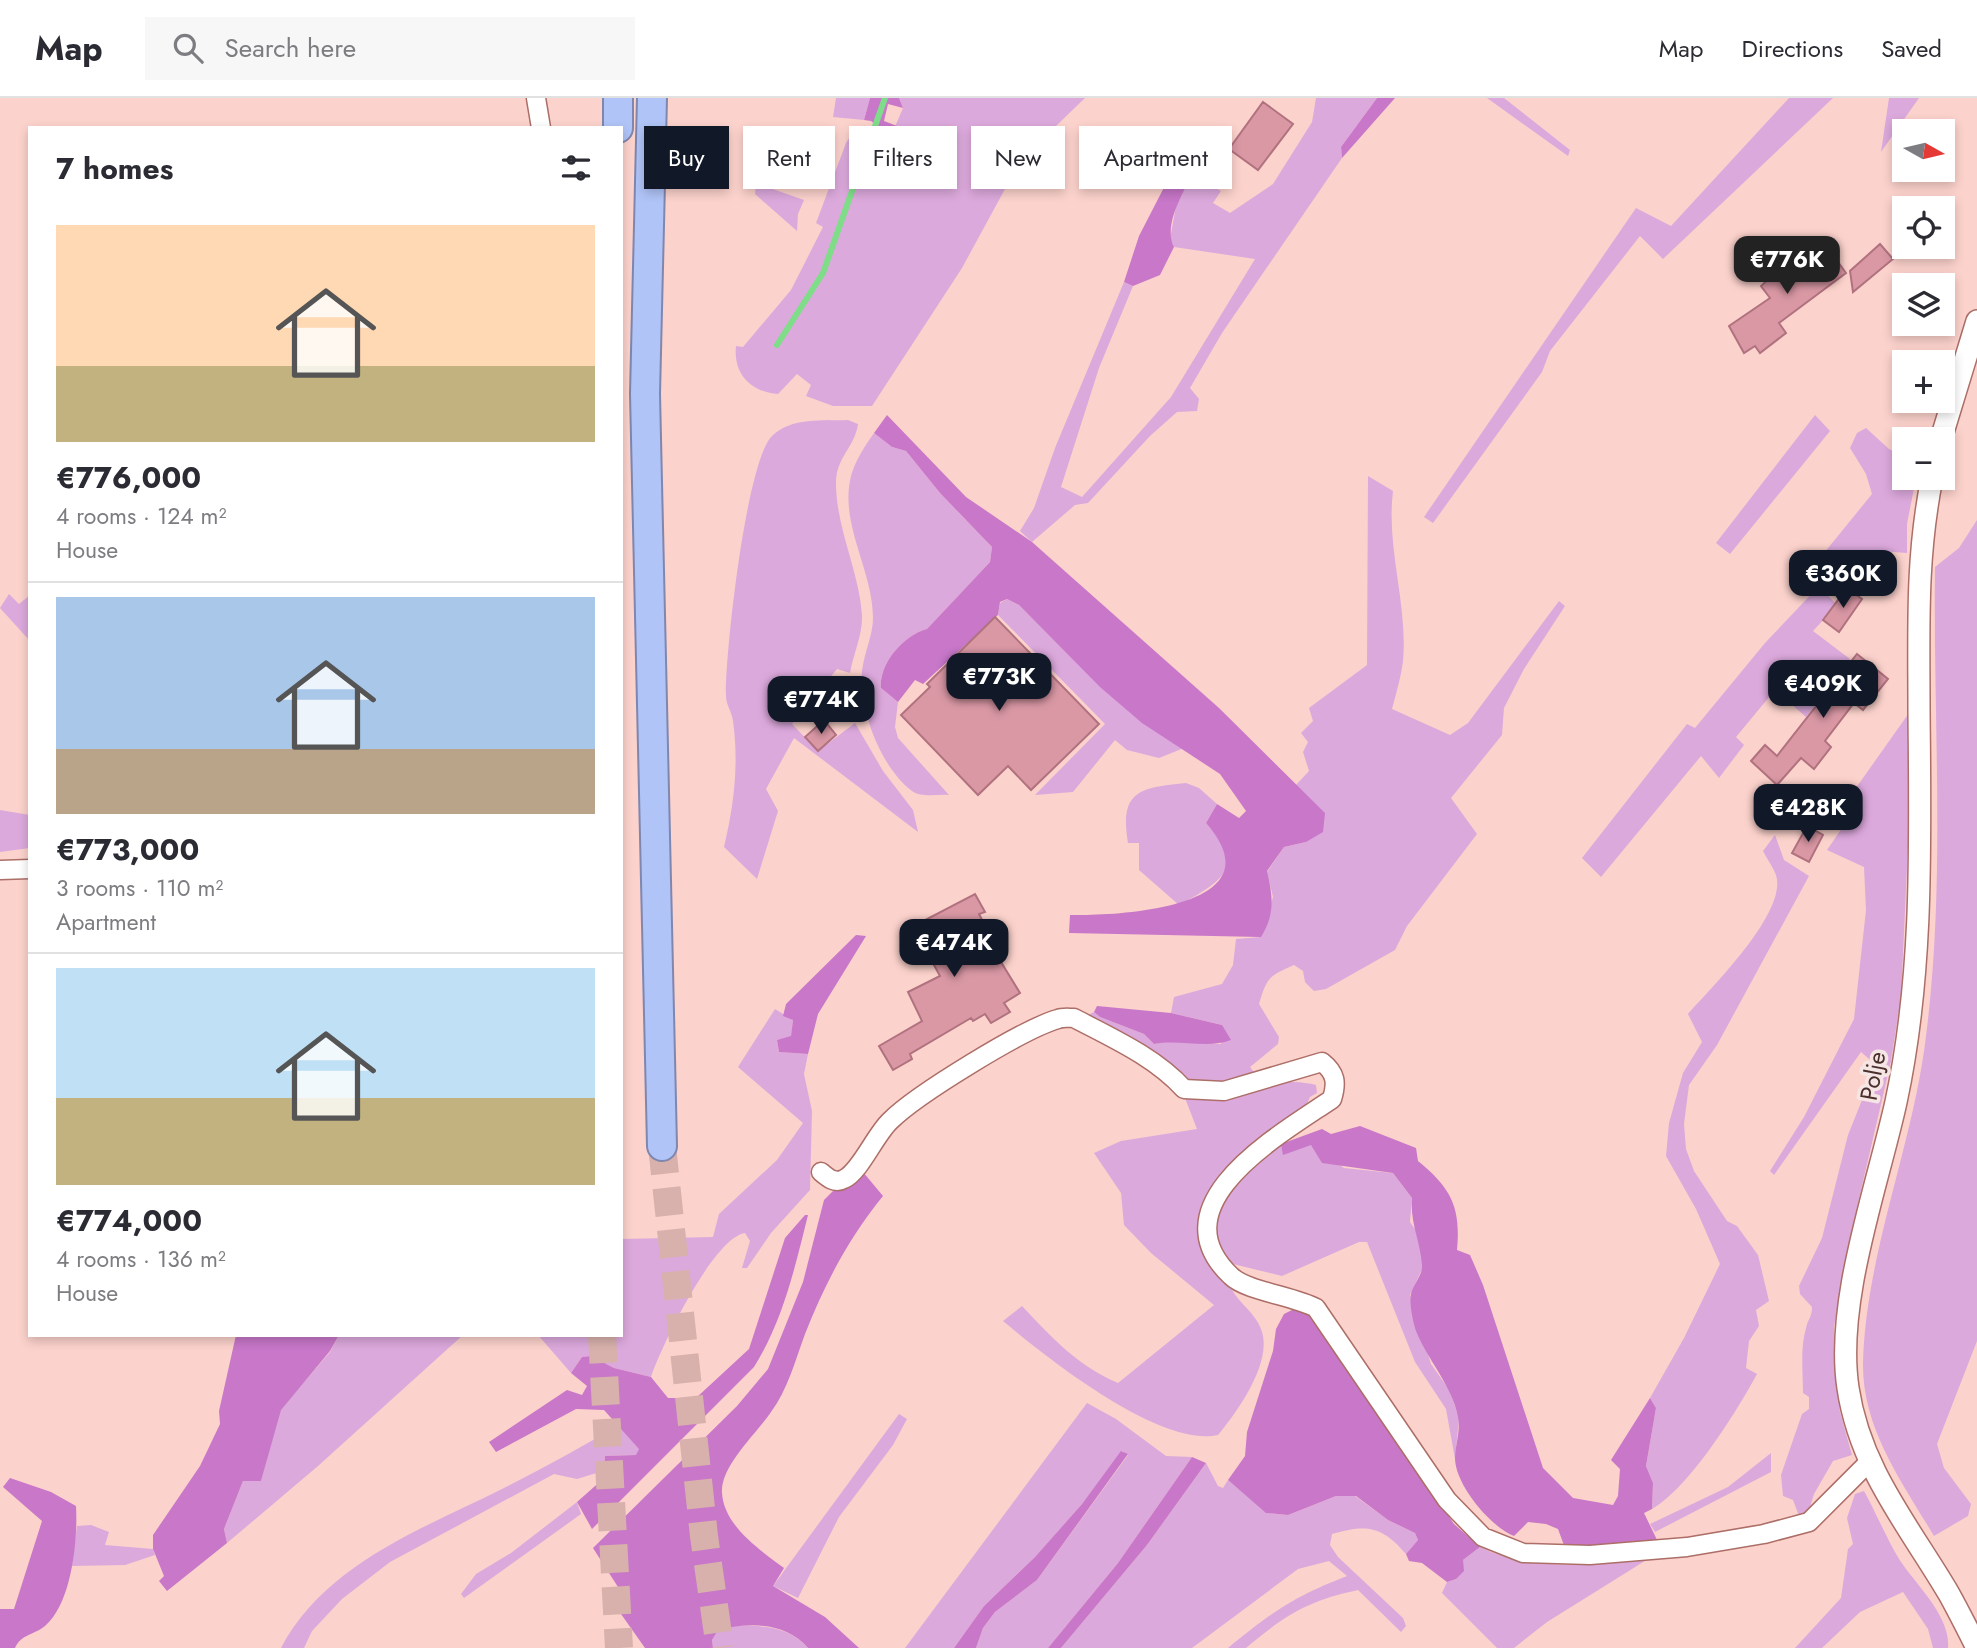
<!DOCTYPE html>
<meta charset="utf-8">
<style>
body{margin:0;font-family:Jost,sans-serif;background:#f7f7f7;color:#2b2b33;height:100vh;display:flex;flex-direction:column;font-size:26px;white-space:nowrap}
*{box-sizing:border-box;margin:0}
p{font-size:23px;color:#7c7c81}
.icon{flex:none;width:38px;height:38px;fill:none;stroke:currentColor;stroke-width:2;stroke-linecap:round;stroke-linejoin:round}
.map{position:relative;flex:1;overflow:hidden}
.panel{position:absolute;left:28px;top:28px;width:595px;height:1211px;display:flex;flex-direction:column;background:#fff;border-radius:0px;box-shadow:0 4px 10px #0003}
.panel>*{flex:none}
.top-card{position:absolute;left:644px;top:28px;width:665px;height:63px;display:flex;gap:14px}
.needle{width:46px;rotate:98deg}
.controls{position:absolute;left:1892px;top:21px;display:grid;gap:14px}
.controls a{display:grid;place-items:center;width:63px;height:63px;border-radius:0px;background:#fff;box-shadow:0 4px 10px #0003;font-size:35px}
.price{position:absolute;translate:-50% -60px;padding:0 16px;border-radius:14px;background:#111827;color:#fff;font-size:23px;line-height:46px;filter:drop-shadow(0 2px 4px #0008)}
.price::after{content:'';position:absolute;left:50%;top:42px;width:21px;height:16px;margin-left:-10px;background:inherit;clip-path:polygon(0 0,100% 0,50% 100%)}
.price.current{background:#222;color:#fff}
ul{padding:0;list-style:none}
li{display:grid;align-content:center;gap:14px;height:371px;padding:0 28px}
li+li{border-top:2px solid #e1e1e2}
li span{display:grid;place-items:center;height:217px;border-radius:0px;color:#555}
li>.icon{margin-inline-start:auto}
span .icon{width:126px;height:126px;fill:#fffc;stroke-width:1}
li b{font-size:30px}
h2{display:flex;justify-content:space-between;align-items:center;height:84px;padding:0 28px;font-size:30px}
.pill{padding:0 24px;border-radius:0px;background:#fff;box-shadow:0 4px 10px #0003;font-size:24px;line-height:63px}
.pill.current{background:#111827;color:#fff}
header{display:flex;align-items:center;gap:42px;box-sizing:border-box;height:98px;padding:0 35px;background:#fff;border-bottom:2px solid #e1e1e2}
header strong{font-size:33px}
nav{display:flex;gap:38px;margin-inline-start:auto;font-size:24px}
.search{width:490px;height:63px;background:#f7f7f7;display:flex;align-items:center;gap:18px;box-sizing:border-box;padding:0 24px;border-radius:0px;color:#7c7c81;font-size:26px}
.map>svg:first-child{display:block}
.green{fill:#dca9dc}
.forest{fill:#c877c9}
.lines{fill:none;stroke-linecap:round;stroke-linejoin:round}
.stream{stroke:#7fdd89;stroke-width:6}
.building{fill:#da98a5;stroke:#b1727f;stroke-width:2}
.trunk-tunnel{stroke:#d8b1ac;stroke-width:28;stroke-dasharray:28 14;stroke-linecap:butt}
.minor-casing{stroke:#ac6e67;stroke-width:21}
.tertiary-casing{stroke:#ac6e67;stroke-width:24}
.trunk-casing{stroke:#7f87af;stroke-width:32}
.minor{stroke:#fff;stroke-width:18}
.tertiary{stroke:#fff;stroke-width:21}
.trunk{stroke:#b0c4f7;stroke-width:28}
.labels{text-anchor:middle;stroke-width:7;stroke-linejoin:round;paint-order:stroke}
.street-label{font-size:24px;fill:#4a2f2c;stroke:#f5e6e5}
</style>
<header>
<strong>Map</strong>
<div class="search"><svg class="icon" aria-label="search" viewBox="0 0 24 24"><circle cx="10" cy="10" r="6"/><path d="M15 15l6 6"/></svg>Search here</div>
<nav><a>Map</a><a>Directions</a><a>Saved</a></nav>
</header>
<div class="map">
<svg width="1977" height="1550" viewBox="0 0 1977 1550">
<rect width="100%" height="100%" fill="#fcd2cc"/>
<!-- green -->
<path class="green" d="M 836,0 L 870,0 L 864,22 L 833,19 Z
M 899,0 L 1085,0 L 1031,52 L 1011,80 L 962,170 L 872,308 L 833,308 L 806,298 L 811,287 L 797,276 L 778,296 C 751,294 733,276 736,248 L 743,249 L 791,192 L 823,129 L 816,125 L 846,45 L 856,29 L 882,41 L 879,67 L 888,70 L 893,50 L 891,38 L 903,10 Z
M 1316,0 L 1377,0 L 1341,49 L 1342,60 L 1222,235 L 1190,290 L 1199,301 L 1197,313 L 1177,314 L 1150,338 L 1088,405 L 1075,407 L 1032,444 L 1020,433 L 1034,410 L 1055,350 L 1124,184 L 1133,188 L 1099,270 L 1061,389 L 1082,399 L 1171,299 L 1255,161 L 1174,149 L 1170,141 L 1176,108 L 1192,77 L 1221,93 L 1213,105 L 1230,115 L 1273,86 L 1312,24 Z
M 1487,0 L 1504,0 L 1570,52 L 1568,58 Z
M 1789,0 L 1833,0 L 1663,161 L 1640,138 L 1550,253 L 1542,274 L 1433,425 L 1424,419 L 1636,110 L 1671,128 Z
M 1889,0 L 1919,0 L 1881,54 Z
M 756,85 L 804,102 L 798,116 L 797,133 L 755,96 Z
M 1815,317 L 1830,333 L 1730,456 L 1716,445 Z
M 848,322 L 858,326 C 855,349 836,359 836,385 C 836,430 859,473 862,517 C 863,536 853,557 850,575 L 837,571 L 792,626 L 818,653 L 855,625 L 883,673 L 913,712 L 918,734 L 794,640 L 766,691 L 778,713 L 757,781 L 724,749 C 734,707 739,666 733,623 C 732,614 726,607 726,598 C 725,556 746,364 772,338 C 791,319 823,323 848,322 Z
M 1866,330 L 1889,351 L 1904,358 L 1904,380 L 1916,380 L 1907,426 L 1907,455 C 1854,450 1835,458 1798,495 L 1794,492 L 1872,396 L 1866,376 L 1850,350 L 1857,335 Z
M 874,335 L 892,349 L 906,353 L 940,395 L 992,449 L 990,464 L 927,531 C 904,537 879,565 881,590 L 898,604 L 895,629 L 898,640 L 949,697 C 937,696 922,700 912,693 C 881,670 858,610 862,573 C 864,555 873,537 873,520 C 873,472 839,426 851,378 C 855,363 865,348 874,335 Z
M 1368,378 L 1393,393 C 1386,451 1408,506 1403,563 C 1401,579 1396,596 1392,611 L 1450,637 L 1468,625 L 1559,503 L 1565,508 L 1524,571 L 1504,610 L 1502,637 L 1451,700 L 1477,736 L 1407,828 L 1395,852 L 1326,891 L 1314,893 L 1305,884 L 1303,873 L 1294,867 C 1269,878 1267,879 1259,906 L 1279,939 L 1278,946 L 1250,969 C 1262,988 1295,981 1316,987 L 1317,995 L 1310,999 L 1302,1017 L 1270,1035 L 1200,1131 C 1201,1148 1213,1158 1222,1173 C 1226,1179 1228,1186 1232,1192 C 1240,1206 1255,1215 1261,1231 C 1274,1263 1237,1314 1218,1337 C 1160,1350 1047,1260 1003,1223 L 1022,1208 C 1051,1239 1079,1269 1118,1285 L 1214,1207 L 1151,1155 L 1124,1127 L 1121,1095 L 1094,1055 L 1121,1043 L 1197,1031 L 1178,982 L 1086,918 L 1094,914 L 1100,919 L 1144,936 L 1154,946 L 1173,942 L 1221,946 L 1222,927 L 1171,915 L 1174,899 L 1222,886 L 1233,867 L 1236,841 L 1260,839 L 1273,799 L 1267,774 L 1284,749 L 1306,744 L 1305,698 L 1295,688 L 1309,673 L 1303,654 L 1308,644 L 1301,635 L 1313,623 L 1309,610 L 1367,567 Z
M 1977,422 L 1977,1243 L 1937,1346 L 1944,1370 L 1971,1406 L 1968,1418 L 1934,1438 C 1902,1384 1862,1330 1863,1265 C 1866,1154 1913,1048 1926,938 C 1946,782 1933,626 1935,469 L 1959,450 Z
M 1819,488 L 1837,507 L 1813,533 L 1850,561 L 1806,619 L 1775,592 L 1736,639 L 1744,647 L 1719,680 L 1701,658 L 1601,779 L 1582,760 L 1687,626 L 1695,630 L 1765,545 Z
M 9,496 L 19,506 L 30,497 L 30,543 L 0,510 Z
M 1007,501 L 1019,507 C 1074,562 1117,609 1184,650 L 1159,660 L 1127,652 L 1115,642 L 1073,694 L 1035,697 L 1105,626 L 998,517 L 1000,505 Z
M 1909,615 L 1908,748 L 1901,899 L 1891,963 L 1848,1148 L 1834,1229 L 1835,1271 L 1840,1314 L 1852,1357 L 1833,1363 L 1814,1396 L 1809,1412 L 1799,1418 L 1793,1402 L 1783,1398 L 1781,1377 L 1802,1316 L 1809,1311 L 1809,1299 L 1803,1295 C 1803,1275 1800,1250 1806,1230 C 1808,1221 1812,1219 1812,1209 L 1800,1196 L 1799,1188 L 1822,1140 L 1848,1037 L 1876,967 L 1861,954 L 1774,1077 L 1770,1073 L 1804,1019 L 1854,921 L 1866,812 L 1864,769 L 1827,752 L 1853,714 L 1846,704 Z
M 1186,685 L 1199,690 L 1217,706 L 1206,725 C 1247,771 1221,784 1179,807 L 1139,772 L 1139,745 L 1128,745 C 1119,692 1140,690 1186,685 Z
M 0,712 L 30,717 L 30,750 L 0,754 Z
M 1775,737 L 1784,762 L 1809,778 L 1717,947 L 1689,987 L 1684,1026 L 1686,1051 L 1694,1073 L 1727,1123 L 1737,1128 L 1758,1157 L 1769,1203 L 1756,1212 L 1759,1228 L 1749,1243 L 1746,1270 L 1757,1276 C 1736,1315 1689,1390 1652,1411 L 1653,1385 L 1646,1368 L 1656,1310 L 1650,1300 L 1684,1240 L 1720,1166 L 1696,1111 L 1666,1058 L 1669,1025 L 1683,975 L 1702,944 L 1688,916 C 1712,889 1788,814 1776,777 C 1773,769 1767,761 1763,753 Z
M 775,911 L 793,922 L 791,939 L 777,942 L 779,954 L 808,956 L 804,976 L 812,1013 L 810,1092 L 771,1135 L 747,1170 L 742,1170 L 750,1143 L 745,1135 C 713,1140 661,1249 651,1279 L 614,1270 L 591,1258 L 582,1259 L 571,1275 L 538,1237 L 621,1237 L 621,1141 L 713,1139 L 719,1116 L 777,1062 L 803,1025 L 738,969 Z
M 1281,1046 L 1311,1047 L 1344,1070 L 1393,1075 L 1412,1100 L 1410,1124 L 1419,1137 L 1423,1169 L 1410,1197 L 1431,1266 L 1450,1293 L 1459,1321 L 1455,1361 L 1446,1311 L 1415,1264 L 1367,1144 L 1359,1144 L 1282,1178 L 1229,1165 L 1214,1145 L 1214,1111 L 1223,1091 Z
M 339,1237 L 463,1237 L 318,1368 L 227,1445 L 224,1431 L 243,1383 L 261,1383 L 280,1312 L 330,1254 Z
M 1087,1305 L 1116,1321 L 1166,1358 L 1192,1359 L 1118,1465 L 1048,1550 L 976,1550 L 983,1530 L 995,1514 L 1037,1482 L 1128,1357 L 1122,1353 L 1082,1406 L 1035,1459 L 984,1508 L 954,1550 L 905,1550 Z
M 899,1316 L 907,1321 L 893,1347 L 839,1419 L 798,1500 L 773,1488 Z
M 619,1327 L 640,1351 L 637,1357 L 605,1358 L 603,1373 L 577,1381 L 554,1376 L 390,1464 L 342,1501 L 312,1533 L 304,1550 L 281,1550 C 325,1466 422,1431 502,1391 C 542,1371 581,1349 619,1327 Z
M 1771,1355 L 1771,1374 L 1655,1434 L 1650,1426 L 1728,1389 Z
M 1206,1365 L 1218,1388 L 1223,1390 L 1228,1382 L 1267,1415 L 1288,1417 L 1336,1398 L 1355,1398 L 1388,1422 L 1415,1435 L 1418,1442 L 1406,1456 C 1382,1428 1367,1426 1332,1436 L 1330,1447 L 1338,1459 L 1403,1520 L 1406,1528 L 1401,1534 L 1358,1492 C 1307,1503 1285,1517 1246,1550 L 1228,1550 C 1272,1514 1293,1499 1347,1478 L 1329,1463 L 1298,1471 L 1192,1550 L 1061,1550 L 1147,1447 Z
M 1864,1393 C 1876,1415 1886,1439 1899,1461 C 1915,1486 1951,1518 1948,1550 L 1933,1550 L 1928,1531 L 1903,1494 L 1860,1514 L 1822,1550 L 1795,1550 L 1841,1500 L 1848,1451 L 1853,1446 L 1847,1420 L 1855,1396 Z
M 577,1404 L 581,1416 L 464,1500 L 461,1496 L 476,1476 L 511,1455 Z
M 91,1427 L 109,1434 L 105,1447 L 153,1451 L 155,1457 L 125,1467 L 72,1468 L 77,1428 Z
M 1480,1449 C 1531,1474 1593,1467 1648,1461 L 1547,1524 L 1514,1550 L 1497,1550 L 1442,1495 L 1447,1484 L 1456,1481 L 1463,1462 Z
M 736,1527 C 763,1528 789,1528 808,1550 L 713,1550 L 712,1542 L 718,1531 Z"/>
<!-- forest -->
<path class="forest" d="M 870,0 L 899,0 L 903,10 L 888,6 L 884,23 L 897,28 L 891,38 L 871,23 L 864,22 Z
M 1377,0 L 1395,0 L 1342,60 L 1341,49 Z
M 1174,70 L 1192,77 C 1182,97 1163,128 1174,149 L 1160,177 L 1133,188 L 1124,184 L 1139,138 Z
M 887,317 L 966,399 L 1032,444 L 1219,610 L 1325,715 L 1323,734 L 1306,744 L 1284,749 L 1267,773 C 1273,798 1275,817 1261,839 L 1069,835 L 1070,817 C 1119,818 1281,810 1206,725 L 1217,706 L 1239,720 L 1246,713 L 1220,676 L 1142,625 L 1100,589 L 1019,507 L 1007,501 L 1000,504 L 998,517 L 923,586 L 915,582 L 898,604 L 881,590 C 879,565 904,537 927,531 L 990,464 L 992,449 L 940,395 L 906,353 L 892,349 L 874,335 Z
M 856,837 L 866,838 L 818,916 L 808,956 L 779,954 L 777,942 L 791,938 L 793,922 L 783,918 L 786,906 Z
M 1097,908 L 1171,915 L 1222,927 L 1231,942 C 1208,951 1179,941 1154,946 L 1144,936 L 1100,919 L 1094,914 Z
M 1360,1028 L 1416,1050 L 1418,1063 C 1451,1090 1461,1109 1457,1152 L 1470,1157 L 1483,1187 L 1543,1370 L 1573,1400 L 1613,1407 L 1618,1398 L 1620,1371 L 1611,1362 L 1650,1300 L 1656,1310 L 1646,1368 L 1653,1385 L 1652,1411 L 1644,1415 L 1658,1444 L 1565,1450 L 1558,1431 L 1546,1426 L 1528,1424 L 1514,1438 C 1491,1429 1456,1388 1455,1361 C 1455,1348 1461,1332 1458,1319 C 1452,1287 1428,1263 1416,1233 C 1413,1224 1409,1205 1411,1196 C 1413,1186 1423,1177 1422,1167 C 1420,1141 1410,1126 1412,1100 L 1393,1075 L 1322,1065 L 1311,1047 L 1283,1057 L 1281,1046 L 1322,1031 L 1331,1036 Z
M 858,1068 L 883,1098 C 849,1140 825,1185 805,1236 C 795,1263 788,1291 771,1314 C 757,1335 720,1368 722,1395 C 724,1428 760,1452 784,1470 L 773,1488 L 825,1519 L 859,1550 L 808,1550 C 786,1524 749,1524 718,1532 L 712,1542 L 713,1550 L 645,1550 L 609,1499 L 618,1489 L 593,1450 L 737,1308 L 768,1271 L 803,1184 L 824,1102 Z
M 805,1117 L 808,1117 C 795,1169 783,1223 754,1269 L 592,1431 L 577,1404 L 603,1381 L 605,1358 L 636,1357 L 639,1351 L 604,1312 L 576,1311 L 496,1354 L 489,1344 L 567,1292 L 582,1297 L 587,1288 L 571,1275 L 582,1259 L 591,1258 L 614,1270 L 651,1279 L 668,1300 L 696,1300 L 749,1251 L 785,1140 Z
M 1304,1206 L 1454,1426 L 1480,1449 L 1463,1462 L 1464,1473 L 1456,1481 L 1447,1484 L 1422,1465 L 1409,1463 L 1406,1456 L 1418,1442 L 1415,1435 L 1388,1422 L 1356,1398 L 1336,1398 L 1288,1417 L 1266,1415 L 1228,1382 L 1245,1358 L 1247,1334 L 1273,1253 L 1276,1231 L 1284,1216 Z
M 236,1237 L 339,1237 L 330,1253 L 281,1312 L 261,1383 L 243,1383 L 224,1431 L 227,1445 L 167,1493 L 159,1483 L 164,1478 L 153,1451 L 153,1437 L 200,1368 L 220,1326 L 219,1313 Z
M 1121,1353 L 1128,1356 L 1037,1482 L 995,1514 L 983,1530 L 976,1550 L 954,1550 L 984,1508 L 1035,1459 L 1082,1406 Z
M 1192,1359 L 1206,1365 L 1147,1447 L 1061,1550 L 1048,1550 L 1118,1465 Z
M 10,1380 L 51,1394 L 76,1408 C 78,1441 72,1505 45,1528 C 34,1537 21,1536 15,1550 L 0,1550 L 0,1511 L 14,1511 L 42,1423 L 3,1389 Z"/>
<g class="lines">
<!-- stream -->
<path class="stream" d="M 777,247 L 823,175 L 885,0"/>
</g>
<!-- building -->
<path class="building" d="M 1263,4 L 1293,26 L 1258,72 L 1229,51 Z
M 1822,142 L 1846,175 L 1779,225 L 1786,235 L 1760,255 L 1755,248 L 1744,255 L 1729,228 L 1770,200 L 1761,188 L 1799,153 L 1810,151 Z
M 1880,146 L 1893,161 L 1853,194 L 1850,173 Z
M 1847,490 L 1862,501 L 1839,534 L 1823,522 Z
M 995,519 L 1099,626 L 1031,692 L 1008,668 L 978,697 L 901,617 L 930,589 L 927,586 Z
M 1857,556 L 1888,581 L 1863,612 L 1854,605 L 1825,643 L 1831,649 L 1814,671 L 1801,660 L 1777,687 L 1751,663 L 1765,647 L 1777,658 Z
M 824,622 L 836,637 L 818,653 L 805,639 Z
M 1807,728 L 1823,737 L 1809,764 L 1792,755 Z
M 975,796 L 985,814 L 979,816 L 996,849 L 993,851 L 1020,895 L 1004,905 L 1010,914 L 991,925 L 985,916 L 973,923 L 971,920 L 910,956 L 912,961 L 893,972 L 879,948 L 922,923 L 908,894 L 940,878 L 922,845 L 914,850 L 906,832 Z"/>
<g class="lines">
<!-- trunk-tunnel -->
<path class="trunk-tunnel" d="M 662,1048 L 704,1438 L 720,1550
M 602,1237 L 619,1550"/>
<!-- minor casing -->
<g class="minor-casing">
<path id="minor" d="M 536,0 L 541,30
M 0,772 L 30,771
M 821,1074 C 828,1080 835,1086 844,1081 C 860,1074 875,1037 890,1023 C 916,997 1023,931 1058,921 C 1063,919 1069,920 1074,920 C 1112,940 1155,959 1184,991 L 1224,993 L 1322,964 C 1336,975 1337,985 1332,1001 C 1281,1036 1155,1106 1231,1178 C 1246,1193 1294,1198 1316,1210 L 1447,1402 L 1483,1439 L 1523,1455 L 1590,1457 L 1687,1449 L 1764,1436 L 1809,1424 L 1869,1364"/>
</g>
<!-- tertiary casing -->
<g class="tertiary-casing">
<path id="tertiary" d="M 1941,341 L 1977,223
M 1932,380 C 1916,460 1919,529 1919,610 C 1920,741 1924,874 1896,1004 C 1877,1090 1835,1204 1848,1290 C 1860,1371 1909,1428 1949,1496 C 1959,1514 1968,1532 1977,1550"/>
</g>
<!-- trunk casing -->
<g class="trunk-casing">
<path id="trunk" d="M 652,0 L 645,296 L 662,1048
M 618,30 L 618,0"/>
</g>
<!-- minor -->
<use href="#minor" class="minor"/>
<!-- tertiary -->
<use href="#tertiary" class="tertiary"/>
<!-- trunk -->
<use href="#trunk" class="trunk"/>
</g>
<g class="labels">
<!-- street labels -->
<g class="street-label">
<text transform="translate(1873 978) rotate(-79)" y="8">Polje</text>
</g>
</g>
</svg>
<div class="controls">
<a><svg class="needle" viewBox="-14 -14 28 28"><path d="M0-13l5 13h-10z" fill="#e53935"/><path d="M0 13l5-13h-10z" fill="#7c7c81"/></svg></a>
<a><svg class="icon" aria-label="locate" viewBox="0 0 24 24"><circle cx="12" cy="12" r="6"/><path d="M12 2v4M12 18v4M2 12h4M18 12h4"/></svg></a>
<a><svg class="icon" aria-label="layers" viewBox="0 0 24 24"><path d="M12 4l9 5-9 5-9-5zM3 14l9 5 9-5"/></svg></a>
<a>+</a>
<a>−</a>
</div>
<b class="price current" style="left:1787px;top:198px">€776K</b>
<b class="price" style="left:1843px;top:512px">€360K</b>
<b class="price" style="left:999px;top:615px">€773K</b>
<b class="price" style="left:1823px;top:622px">€409K</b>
<b class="price" style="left:821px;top:638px">€774K</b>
<b class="price" style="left:1808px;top:746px">€428K</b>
<b class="price" style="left:954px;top:881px">€474K</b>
<div class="top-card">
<a class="pill current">Buy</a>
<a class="pill">Rent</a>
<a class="pill">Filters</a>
<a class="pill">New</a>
<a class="pill">Apartment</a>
</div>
<section class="panel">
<h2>7 homes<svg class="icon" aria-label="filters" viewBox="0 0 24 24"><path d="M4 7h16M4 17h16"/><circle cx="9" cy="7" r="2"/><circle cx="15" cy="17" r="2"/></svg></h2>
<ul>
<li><span style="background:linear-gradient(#ffd9b3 65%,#c2b280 0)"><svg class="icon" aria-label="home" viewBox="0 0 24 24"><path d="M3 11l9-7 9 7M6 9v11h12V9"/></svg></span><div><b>€776,000</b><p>4 rooms · 124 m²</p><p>House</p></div></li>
<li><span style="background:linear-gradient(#a9c7e8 70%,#b9a48a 0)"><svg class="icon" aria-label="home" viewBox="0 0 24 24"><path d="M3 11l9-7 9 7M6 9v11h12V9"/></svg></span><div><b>€773,000</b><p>3 rooms · 110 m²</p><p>Apartment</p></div></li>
<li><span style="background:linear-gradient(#bfe0f5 60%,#c2b280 0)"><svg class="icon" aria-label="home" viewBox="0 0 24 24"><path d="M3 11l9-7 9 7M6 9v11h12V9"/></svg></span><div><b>€774,000</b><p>4 rooms · 136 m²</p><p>House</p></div></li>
</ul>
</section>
</div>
